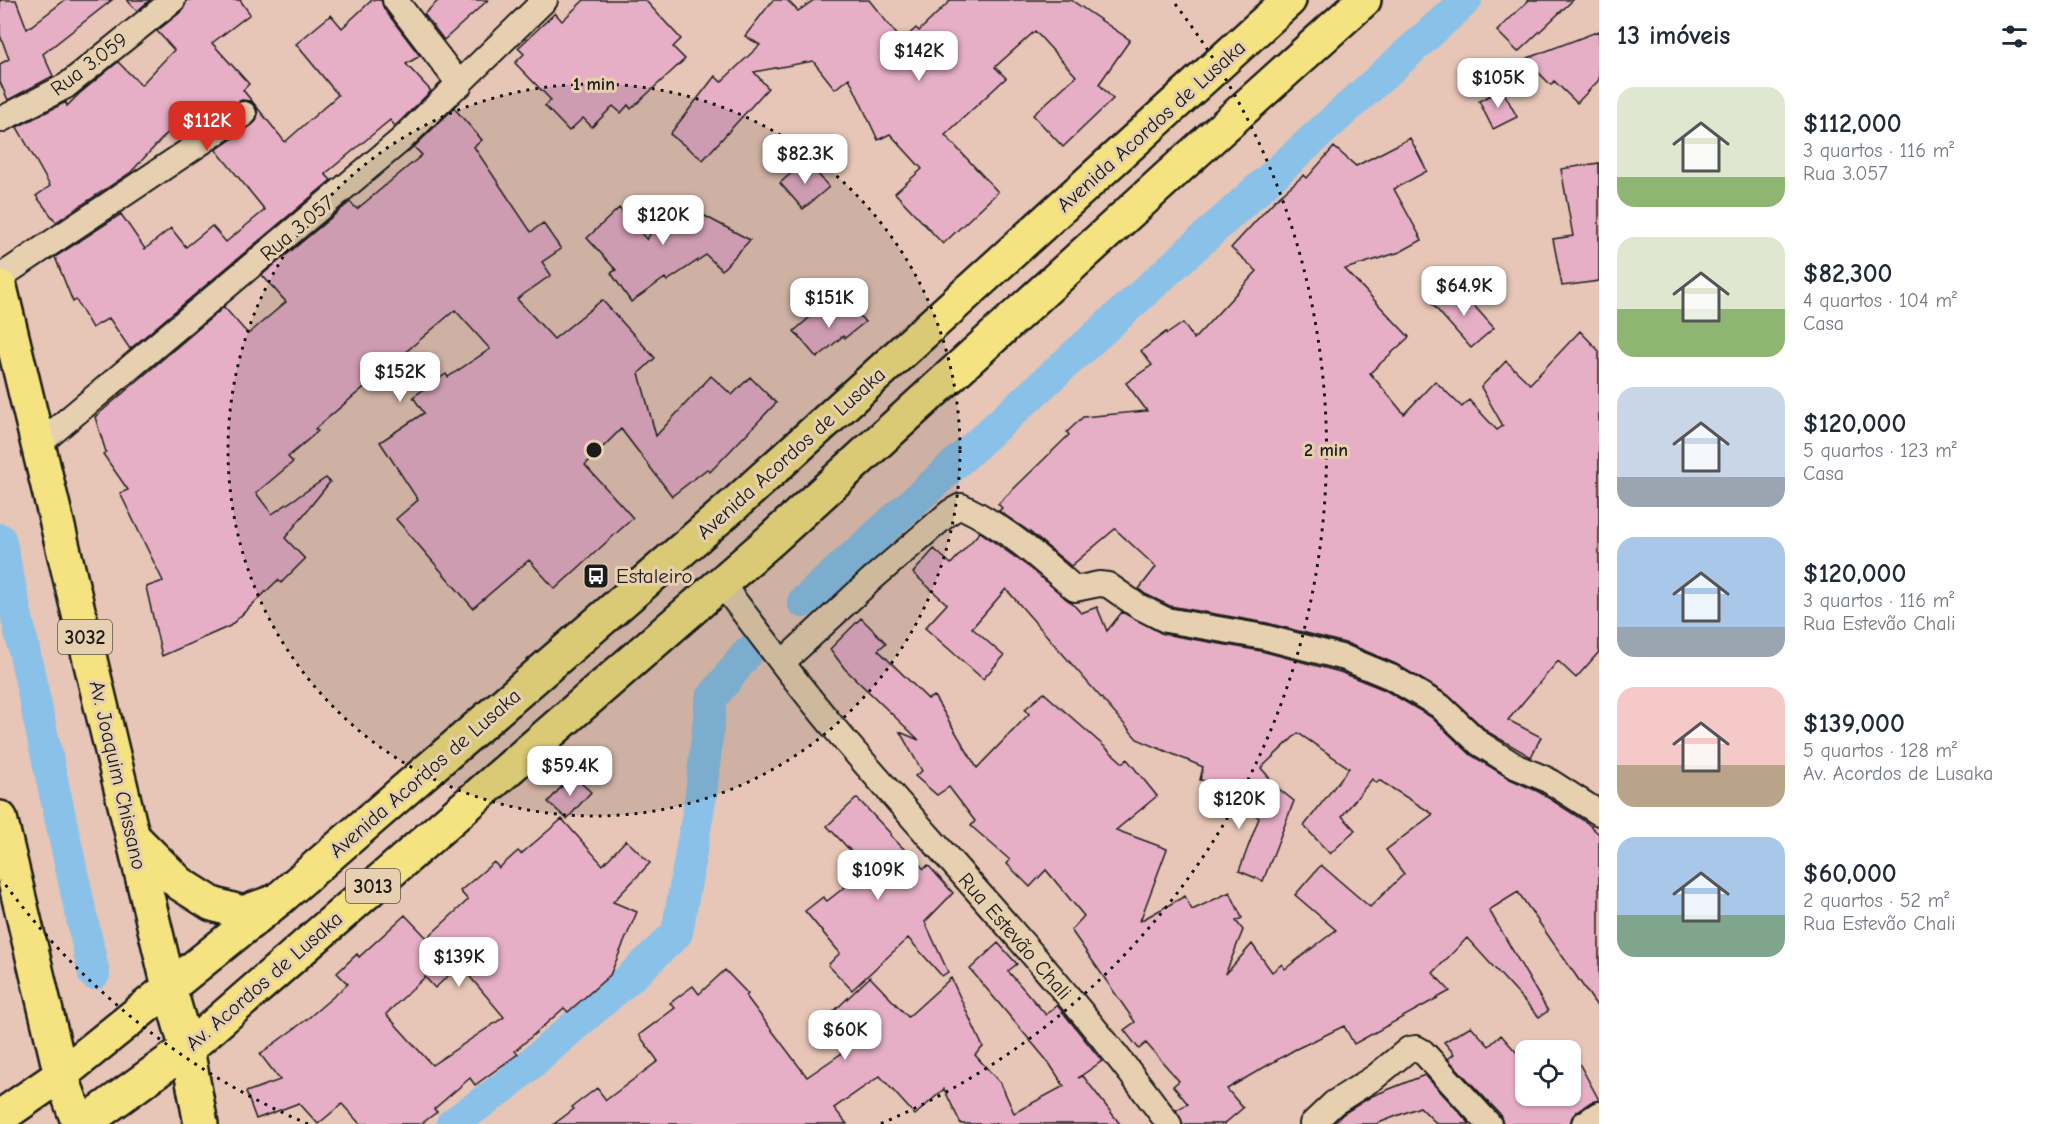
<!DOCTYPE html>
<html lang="pt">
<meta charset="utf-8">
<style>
body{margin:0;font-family:"Comic Neue",sans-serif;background:#f2f2f3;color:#1f2937;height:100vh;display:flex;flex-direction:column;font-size:22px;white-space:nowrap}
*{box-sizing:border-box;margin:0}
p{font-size:20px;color:#747a83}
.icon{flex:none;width:33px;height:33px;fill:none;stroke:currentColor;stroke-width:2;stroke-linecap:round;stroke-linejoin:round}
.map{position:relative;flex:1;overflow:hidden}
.sheet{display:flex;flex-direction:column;background:#fff;width:450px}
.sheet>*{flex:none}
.fabs{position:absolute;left:1515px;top:1040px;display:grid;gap:12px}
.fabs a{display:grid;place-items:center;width:66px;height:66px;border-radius:12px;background:#fff;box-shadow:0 2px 4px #0004;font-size:30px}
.price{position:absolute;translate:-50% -51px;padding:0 14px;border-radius:12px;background:#fff;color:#222;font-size:20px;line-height:39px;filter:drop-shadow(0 2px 3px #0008)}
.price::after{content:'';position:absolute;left:50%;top:36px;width:18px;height:14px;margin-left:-9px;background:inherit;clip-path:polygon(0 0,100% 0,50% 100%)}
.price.selected{background:#d93025;color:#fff}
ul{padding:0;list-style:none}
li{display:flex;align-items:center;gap:18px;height:150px;padding:0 18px}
li span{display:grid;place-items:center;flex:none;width:168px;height:120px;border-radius:18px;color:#555}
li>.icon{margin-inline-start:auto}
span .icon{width:72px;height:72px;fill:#fffc;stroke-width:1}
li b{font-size:26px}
h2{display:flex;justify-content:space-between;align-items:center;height:72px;padding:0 18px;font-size:26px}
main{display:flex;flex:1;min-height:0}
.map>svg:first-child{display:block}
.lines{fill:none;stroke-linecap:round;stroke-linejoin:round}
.canal{stroke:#8ac1e8;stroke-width:32}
.building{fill:#e6afc6;stroke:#1c1c1c;stroke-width:1.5;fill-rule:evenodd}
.minor-casing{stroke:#1c1c1c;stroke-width:28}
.primary-casing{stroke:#1c1c1c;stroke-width:38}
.minor{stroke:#e7d0b0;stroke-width:24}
.primary{stroke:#f5e382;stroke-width:33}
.ring{fill:none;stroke:#1c1c1c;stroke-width:3;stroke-dasharray:3 6}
.labels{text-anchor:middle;stroke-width:6;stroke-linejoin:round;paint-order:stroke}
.shield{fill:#e7d0b0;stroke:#595248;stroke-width:1.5}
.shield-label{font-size:20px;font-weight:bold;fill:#1c1c1c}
.street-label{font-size:21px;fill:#1c1c1c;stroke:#e7d0b0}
.poi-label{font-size:21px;fill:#1c1c1c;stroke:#e7d0b0;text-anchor:start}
.centre{fill:#1c1c1c;stroke:#e7d0b0;stroke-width:3}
.ring-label{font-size:18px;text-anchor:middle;font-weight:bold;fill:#1c1c1c;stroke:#e7d0b0;stroke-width:6;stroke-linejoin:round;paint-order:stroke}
</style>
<main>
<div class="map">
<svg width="1599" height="1124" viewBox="0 0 1599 1124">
<rect width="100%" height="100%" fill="#e7c6b7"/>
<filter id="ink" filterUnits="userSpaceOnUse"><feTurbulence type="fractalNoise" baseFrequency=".0167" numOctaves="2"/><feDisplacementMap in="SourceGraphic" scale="12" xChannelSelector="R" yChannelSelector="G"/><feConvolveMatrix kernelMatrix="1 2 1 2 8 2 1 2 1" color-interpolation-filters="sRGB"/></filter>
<g filter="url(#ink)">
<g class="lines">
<!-- canal -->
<path class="canal" d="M 0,539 L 94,974
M 803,602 L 1466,0
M 452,1124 L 505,1086 L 633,975 L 677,933 L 701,795 L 711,699 L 748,652"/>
</g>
<!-- building -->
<path class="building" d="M 0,0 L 16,0 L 27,29 L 65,0 L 112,0 L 43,54 L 53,76 L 8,100 L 0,82 L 0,64 L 9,59 L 0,35 Z
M 127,0 L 150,0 L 137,11 Z
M 187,0 L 240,0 L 250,14 L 212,43 L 249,84 L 243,90 L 285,142 L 338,95 L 296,44 L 331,15 L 342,28 L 372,0 L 381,0 L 384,9 L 420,56 L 406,64 L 431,91 L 395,126 L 390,120 L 325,174 L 331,180 L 130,349 L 109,318 L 92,328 L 76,300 L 73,302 L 55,257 L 121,214 L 145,249 L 171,228 L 186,247 L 212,226 L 226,242 L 265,210 L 216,150 L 252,125 L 256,121 L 258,114 L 256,107 L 250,101 L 242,100 L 237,102 L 181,139 L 173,127 L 131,172 L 56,222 L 36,196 L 50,186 L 17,127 L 66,102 L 67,106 L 79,94 L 118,62 L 141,85 L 174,50 L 157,31 L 182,11 Z
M 439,0 L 488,0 L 444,40 L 424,14 Z
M 584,0 L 645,0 L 681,39 L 673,47 L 685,59 L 631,109 L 628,105 L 621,113 L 613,106 L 592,127 L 583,118 L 569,131 L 545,106 L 551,100 L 515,63 L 524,54 L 518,48 L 555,13 L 562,21 Z
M 773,0 L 787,0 L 798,11 L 814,0 L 869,0 L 902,41 L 916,28 L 919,31 L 951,0 L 1071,0 L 1130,40 L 1099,84 L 1113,99 L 1063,147 L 1033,115 L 1076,76 L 1035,31 L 995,67 L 1006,78 L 945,135 L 998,192 L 943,244 L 895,193 L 922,169 L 890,134 L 878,140 L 849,78 L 835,89 L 813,61 L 754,72 L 768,88 L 703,160 L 670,134 L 715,76 L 721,82 L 760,45 L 745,36 Z
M 1529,0 L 1573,0 L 1518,52 L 1497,31 Z
M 1599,31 L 1599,80 L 1577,103 L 1554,81 L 1551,85 L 1525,59 Z
M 1502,89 L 1517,117 L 1493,129 L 1479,101 Z
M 454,108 L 482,140 L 474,147 L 531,232 L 543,223 L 561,249 L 542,262 L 551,275 L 517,299 L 554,339 L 602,300 L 655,358 L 639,373 L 656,436 L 711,376 L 732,395 L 750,377 L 776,403 L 710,472 L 707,469 L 672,496 L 621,429 L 585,465 L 633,518 L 555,589 L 529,560 L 473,608 L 396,519 L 418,500 L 380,442 L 424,413 L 413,397 L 446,374 L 448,377 L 490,349 L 455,310 L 315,429 L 318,431 L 288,457 L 293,462 L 256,493 L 272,514 L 326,478 L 330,482 L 285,538 L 305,559 L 281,583 L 278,580 L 230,626 L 162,656 L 146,587 L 163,581 L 120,493 L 128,490 L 103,454 L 106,452 L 95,417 L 224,307 L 248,334 L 286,302 L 262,275 L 350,202 L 357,209 L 422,155 L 414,147 Z
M 1410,138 L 1427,171 L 1394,189 L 1422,240 L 1400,252 L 1345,269 L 1409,337 L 1370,373 L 1404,414 L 1435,381 L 1462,407 L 1469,400 L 1497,430 L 1503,426 L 1481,387 L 1506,361 L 1530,384 L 1580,331 L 1599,351 L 1599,652 L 1576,678 L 1558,661 L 1508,720 L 1541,737 L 1531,757 L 1488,732 L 1447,694 L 1396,664 L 1349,644 L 1267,623 L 1170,606 L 1145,594 L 1139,589 L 1156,567 L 1115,529 L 1071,566 L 1030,532 L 999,511 L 1002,508 L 998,504 L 1069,435 L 1067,432 L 1083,417 L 1147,411 L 1126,383 L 1152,365 L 1141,351 L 1166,332 L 1167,334 L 1183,323 L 1194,339 L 1257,271 L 1231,248 L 1276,199 L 1304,175 L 1307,178 L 1334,147 L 1356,166 Z
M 806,160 L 829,187 L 803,209 L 780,183 Z
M 1599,163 L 1599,281 L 1562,286 L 1553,239 L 1573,236 L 1561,169 Z
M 669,197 L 750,240 L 722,270 L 706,255 L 667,281 L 665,278 L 631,302 L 611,273 L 616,270 L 587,238 L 619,208 L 647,240 Z
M 1459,289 L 1494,328 L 1471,348 L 1432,304 Z
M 847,301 L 865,322 L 845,338 L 843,336 L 817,358 L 794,331 L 817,311 L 825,320 Z
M 980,532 L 1026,565 L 1072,603 L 1081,613 L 1097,607 L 1107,631 L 1122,612 L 1163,634 L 1261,651 L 1340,672 L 1385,690 L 1431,717 L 1471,755 L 1510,779 L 1539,792 L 1586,822 L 1599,834 L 1599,1009 L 1518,892 L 1489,910 L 1548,1011 L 1539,1017 L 1467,938 L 1433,973 L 1450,991 L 1354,1044 L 1344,1026 L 1294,1050 L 1227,1089 L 1243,1108 L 1224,1124 L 1183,1124 L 1176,1110 L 1188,1104 L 1173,1086 L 1179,1081 L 1146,1043 L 1139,1049 L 1124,1030 L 1135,1022 L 1071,930 L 1084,916 L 1046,870 L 1030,887 L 1007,864 L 1010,860 L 971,826 L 975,821 L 949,787 L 937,795 L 915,776 L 922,771 L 900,732 L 919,740 L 845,669 L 830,649 L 861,618 L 886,643 L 878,650 L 928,699 L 934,696 L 977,768 L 1029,714 L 1025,709 L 1044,693 L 1123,763 L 1127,759 L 1157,796 L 1116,830 L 1167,849 L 1140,921 L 1185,896 L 1192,910 L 1230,892 L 1242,918 L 1236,921 L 1243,930 L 1225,975 L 1252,944 L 1272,972 L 1282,964 L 1285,969 L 1336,930 L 1295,895 L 1321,865 L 1370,907 L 1404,874 L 1386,850 L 1433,814 L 1379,780 L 1377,783 L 1372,779 L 1342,816 L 1355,830 L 1330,854 L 1304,826 L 1349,768 L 1298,733 L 1261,768 L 1279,789 L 1294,801 L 1263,881 L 1239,871 L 1259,818 L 1216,783 L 1200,780 L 1203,767 L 1137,739 L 1006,589 L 972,628 L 1004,656 L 983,679 L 925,628 L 947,604 L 913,573 L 934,549 L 951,564 Z
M 572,775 L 591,792 L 567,819 L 548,802 Z
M 857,798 L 891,834 L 890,835 L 924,869 L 928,865 L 953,893 L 925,922 L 948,972 L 942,976 L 908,938 L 852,990 L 828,965 L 840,953 L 805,911 L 823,897 L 827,901 L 868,869 L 827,826 Z
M 562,819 L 603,865 L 626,840 L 650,863 L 613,902 L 637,912 L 610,975 L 568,1012 L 564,1008 L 515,1051 L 518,1054 L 475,1085 L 470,1078 L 434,1109 L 437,1112 L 421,1124 L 360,1124 L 342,1104 L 318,1124 L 299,1103 L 256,1119 L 246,1092 L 280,1080 L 260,1054 L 306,1020 L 348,984 L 337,973 L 357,954 L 359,957 L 405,915 L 427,938 L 468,900 L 460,891 L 494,862 L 499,868 L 518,851 L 521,854 ZM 460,965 L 504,1017 L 432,1065 L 386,1014 L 425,977 L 435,988 Z
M 998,943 L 1017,964 L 1008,971 L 1046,1015 L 1057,1005 L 1102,1061 L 1078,1078 L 1083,1076 L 1120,1124 L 961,1124 L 944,1089 L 915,1115 L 880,1076 L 834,1108 L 847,1124 L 554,1124 L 574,1109 L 572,1107 L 597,1088 L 606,1100 L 658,1061 L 639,1035 L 675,1008 L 670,1003 L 693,986 L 699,994 L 725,970 L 748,994 L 746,996 L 807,1077 L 858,1042 L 831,1014 L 870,977 L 908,1017 L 951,978 L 983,1047 L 975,1055 L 1001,1084 L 1014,1113 L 1064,1086 L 1049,1063 L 970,969 Z
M 1471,1026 L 1489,1046 L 1501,1035 L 1526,1063 L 1526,1095 L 1570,1095 L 1570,1054 L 1573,1052 L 1599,1100 L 1591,1102 L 1576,1112 L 1572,1117 L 1570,1124 L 1503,1124 L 1500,1114 L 1448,1059 L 1454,1054 L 1444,1042 Z
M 1425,1075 L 1470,1124 L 1437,1124 L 1420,1107 L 1376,1124 L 1333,1124 L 1343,1114 L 1372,1096 Z"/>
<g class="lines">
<!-- minor casing -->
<g class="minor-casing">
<path id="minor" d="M 395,0 L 460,85
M 0,120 L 66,86 L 173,0
M 0,277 L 244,114
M 39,444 L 401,140 L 545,0
M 721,583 C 759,632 795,682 835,729 C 947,860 1067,985 1169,1124
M 783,662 L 872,579 L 950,512 L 961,506 C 1004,526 1040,558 1075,589 L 1099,584 L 1108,585 L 1138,606 L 1166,620 L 1264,637 L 1345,658 L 1391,677 L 1440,706 L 1479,743 L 1517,767 L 1546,779 L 1599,813
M 1312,1124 L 1334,1103 L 1375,1077 L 1409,1049 L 1416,1048 L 1423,1052 L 1489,1124
M 1584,1124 L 1599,1114"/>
</g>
<!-- primary casing -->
<g class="primary-casing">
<path id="primary" d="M 0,287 L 169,987 L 187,1049 L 201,1124
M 0,818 L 61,1075 L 79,1124
M 133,837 L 179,883 L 212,904 L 243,913 L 271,903
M 0,1117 L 61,1075 L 279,899 L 736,503 L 1289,0
M 83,1124 L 187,1049 L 772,539 L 1168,177 L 1364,0"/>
</g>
<!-- minor -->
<use href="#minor" class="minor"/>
<!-- primary -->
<use href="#primary" class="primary"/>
</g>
</g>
<!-- distance rings -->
<circle cx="594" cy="450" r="366" fill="#1c1c1c" fill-opacity=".12"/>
<g class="ring">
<circle cx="594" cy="450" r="366"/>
<path d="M308 1124A732 732 0 0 1 2 880M1175 4A732 732 0 0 1 880 1124"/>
</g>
<!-- icons -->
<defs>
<g id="bus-square" transform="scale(1.35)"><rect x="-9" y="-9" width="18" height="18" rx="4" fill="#1c1c1c" stroke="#e7d0b0"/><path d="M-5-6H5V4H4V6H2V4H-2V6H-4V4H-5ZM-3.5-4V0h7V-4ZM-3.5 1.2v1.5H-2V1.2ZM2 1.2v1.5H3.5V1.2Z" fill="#fff"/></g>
</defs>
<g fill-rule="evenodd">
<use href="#bus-square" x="596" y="576"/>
</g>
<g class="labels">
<!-- shield labels -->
<g class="shield">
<rect x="58" y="620" width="54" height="34" rx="4.5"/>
<rect x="346" y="869" width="54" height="34" rx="4.5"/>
</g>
<g class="shield-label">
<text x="85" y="644">3032</text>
<text x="373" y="893">3013</text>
</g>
<!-- street labels -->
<g class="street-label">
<text transform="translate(89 64) rotate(-37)" y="7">Rua 3.059</text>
<text transform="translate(1151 126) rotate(-42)" y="7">Avenida Acordos de Lusaka</text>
<text transform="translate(297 228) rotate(-40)" y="7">Rua 3.057</text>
<text transform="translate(791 453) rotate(-42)" y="7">Avenida Acordos de Lusaka</text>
<text transform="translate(425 773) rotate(-41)" y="7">Avenida Acordos de Lusaka</text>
<text transform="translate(118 775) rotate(77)" y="7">Av. Joaquim Chissano</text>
<text transform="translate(1015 936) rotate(49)" y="7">Rua Estevão Chali</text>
<text transform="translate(264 981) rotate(-41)" y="7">Av. Acordos de Lusaka</text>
</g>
<!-- poi labels -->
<g class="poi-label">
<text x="616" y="583">Estaleiro</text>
</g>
</g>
<circle cx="594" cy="450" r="9" class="centre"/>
<g class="ring-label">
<text x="594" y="90">1 min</text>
<text x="1326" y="456">2 min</text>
</g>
</svg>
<div class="fabs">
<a><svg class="icon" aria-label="locate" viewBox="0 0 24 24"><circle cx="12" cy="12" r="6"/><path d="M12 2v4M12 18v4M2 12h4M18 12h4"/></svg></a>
</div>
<b class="price" style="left:919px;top:82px">$142K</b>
<b class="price" style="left:1498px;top:109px">$105K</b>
<b class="price selected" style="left:207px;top:152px">$112K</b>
<b class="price" style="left:805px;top:185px">$82.3K</b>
<b class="price" style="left:663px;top:246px">$120K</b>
<b class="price" style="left:1464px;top:317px">$64.9K</b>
<b class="price" style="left:829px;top:329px">$151K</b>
<b class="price" style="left:400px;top:403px">$152K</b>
<b class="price" style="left:570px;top:797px">$59.4K</b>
<b class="price" style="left:1239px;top:830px">$120K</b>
<b class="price" style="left:878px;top:901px">$109K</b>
<b class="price" style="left:459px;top:988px">$139K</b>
<b class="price" style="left:845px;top:1061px">$60K</b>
</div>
<section class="sheet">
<h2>13 imóveis<svg class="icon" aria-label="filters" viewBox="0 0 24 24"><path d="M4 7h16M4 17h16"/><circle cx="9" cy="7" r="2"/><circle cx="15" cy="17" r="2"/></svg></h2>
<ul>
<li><span style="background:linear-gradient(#dfe7d0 75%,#8fb573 0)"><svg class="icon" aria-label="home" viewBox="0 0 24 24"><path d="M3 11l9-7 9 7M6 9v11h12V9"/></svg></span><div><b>$112,000</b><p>3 quartos · 116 m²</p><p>Rua 3.057</p></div></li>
<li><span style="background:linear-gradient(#dfe7d0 60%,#8fb573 0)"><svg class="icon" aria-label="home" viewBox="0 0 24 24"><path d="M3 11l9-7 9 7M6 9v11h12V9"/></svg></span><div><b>$82,300</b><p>4 quartos · 104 m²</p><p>Casa</p></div></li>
<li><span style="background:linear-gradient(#c9d6e8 75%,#9aa5b1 0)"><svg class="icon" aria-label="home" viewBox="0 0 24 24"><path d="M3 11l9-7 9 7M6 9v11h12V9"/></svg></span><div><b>$120,000</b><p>5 quartos · 123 m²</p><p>Casa</p></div></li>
<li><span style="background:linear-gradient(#a9c7e8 75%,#9aa5b1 0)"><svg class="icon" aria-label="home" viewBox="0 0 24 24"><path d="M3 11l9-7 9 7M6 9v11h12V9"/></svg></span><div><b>$120,000</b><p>3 quartos · 116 m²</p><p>Rua Estevão Chali</p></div></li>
<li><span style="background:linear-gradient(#f6c9c9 65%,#b9a48a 0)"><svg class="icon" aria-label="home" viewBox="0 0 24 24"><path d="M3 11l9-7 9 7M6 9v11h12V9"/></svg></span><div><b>$139,000</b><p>5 quartos · 128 m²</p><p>Av. Acordos de Lusaka</p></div></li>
<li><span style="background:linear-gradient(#a9c7e8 65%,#7fa58c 0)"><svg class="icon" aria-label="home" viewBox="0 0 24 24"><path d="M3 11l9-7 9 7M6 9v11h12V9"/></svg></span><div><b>$60,000</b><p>2 quartos · 52 m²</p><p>Rua Estevão Chali</p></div></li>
</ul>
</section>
</main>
